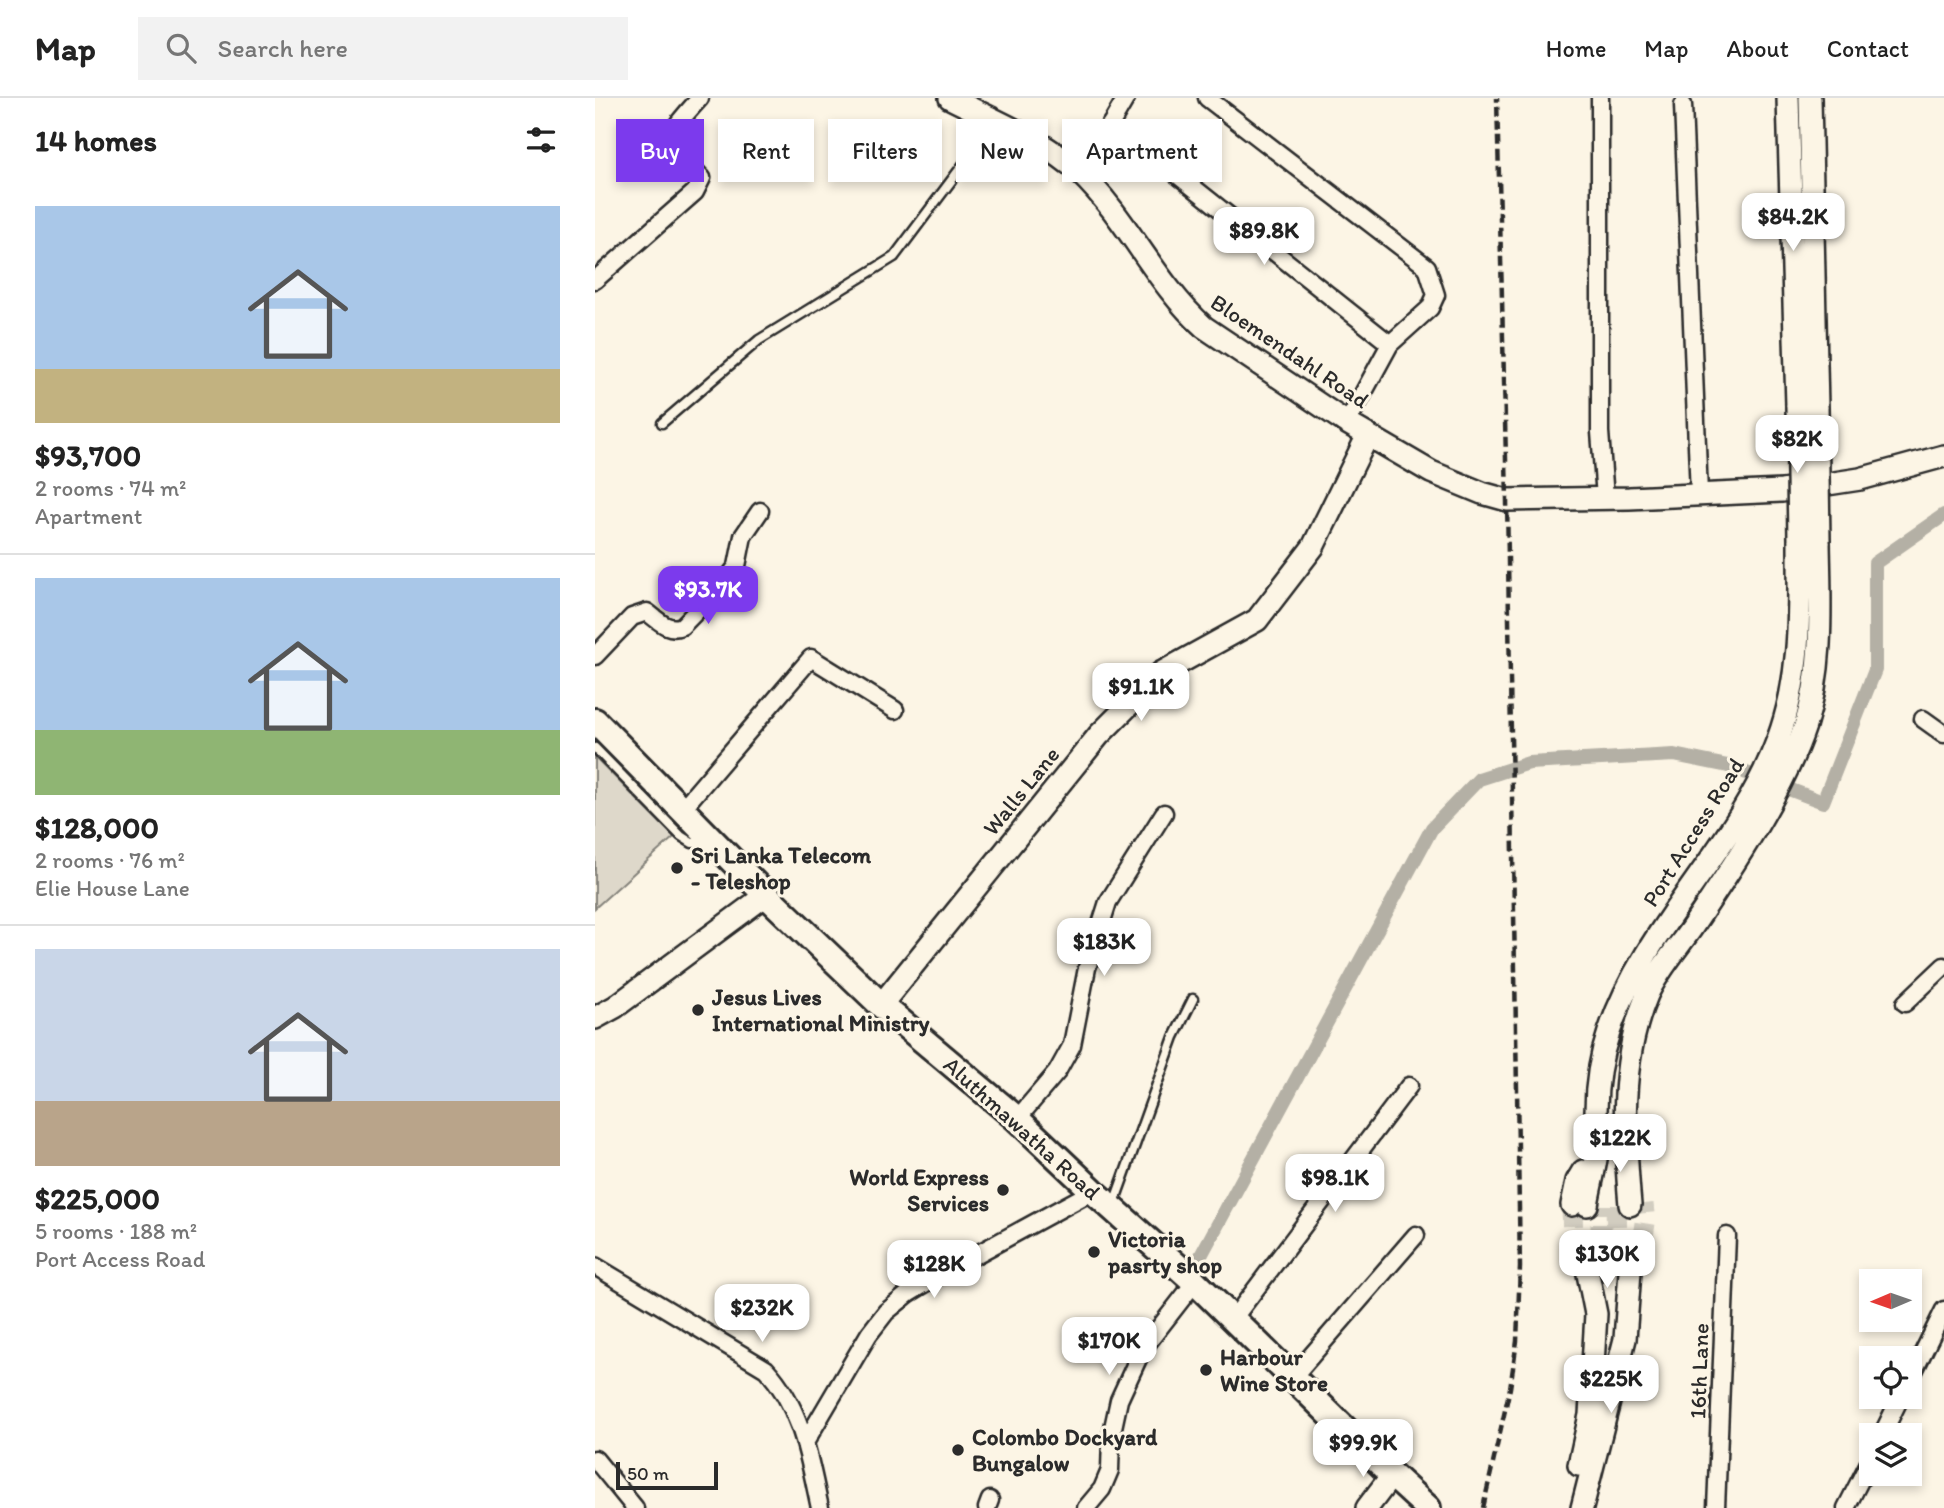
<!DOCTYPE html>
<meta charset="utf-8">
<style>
body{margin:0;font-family:Itim,sans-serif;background:#f2f2f2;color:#222;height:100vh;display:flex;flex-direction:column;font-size:26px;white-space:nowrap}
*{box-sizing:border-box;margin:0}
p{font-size:23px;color:#767676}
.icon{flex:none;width:38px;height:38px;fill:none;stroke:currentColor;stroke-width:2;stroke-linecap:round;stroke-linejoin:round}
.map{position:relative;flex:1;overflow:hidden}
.drawer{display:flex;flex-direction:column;background:#fff;width:595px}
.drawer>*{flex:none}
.top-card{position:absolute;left:21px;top:21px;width:665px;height:63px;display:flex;gap:14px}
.needle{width:46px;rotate:268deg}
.tools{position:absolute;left:1264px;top:1171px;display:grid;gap:14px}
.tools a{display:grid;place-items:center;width:63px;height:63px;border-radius:0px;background:#fff;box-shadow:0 4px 10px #0003;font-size:35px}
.scale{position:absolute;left:21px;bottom:18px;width:102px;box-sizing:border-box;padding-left:7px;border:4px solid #2b2b2b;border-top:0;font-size:19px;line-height:24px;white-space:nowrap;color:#2b2b2b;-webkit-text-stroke:5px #fcf5e5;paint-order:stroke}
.price{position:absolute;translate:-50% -60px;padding:0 16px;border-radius:14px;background:#fff;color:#222;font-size:23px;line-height:46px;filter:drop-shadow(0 2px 4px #0008)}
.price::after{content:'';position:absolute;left:50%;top:42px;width:21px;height:16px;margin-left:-10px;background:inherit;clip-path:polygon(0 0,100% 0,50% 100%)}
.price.current{background:#7c3aed;color:#fff}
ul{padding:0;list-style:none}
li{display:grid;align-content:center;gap:14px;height:371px;padding:0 35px}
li+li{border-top:2px solid #e0e0e0}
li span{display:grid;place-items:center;height:217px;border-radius:0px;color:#555}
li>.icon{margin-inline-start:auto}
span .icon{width:126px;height:126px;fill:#fffc;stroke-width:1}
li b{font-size:30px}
h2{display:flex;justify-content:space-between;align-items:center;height:84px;padding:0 35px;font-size:30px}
.tag{padding:0 24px;border-radius:0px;background:#fff;box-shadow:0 4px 10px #0003;font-size:24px;line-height:63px}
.tag.current{background:#7c3aed;color:#fff}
header{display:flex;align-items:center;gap:42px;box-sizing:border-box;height:98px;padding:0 35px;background:#fff;border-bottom:2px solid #e0e0e0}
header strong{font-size:33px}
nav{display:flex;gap:38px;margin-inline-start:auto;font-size:24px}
.search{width:490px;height:63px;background:#f2f2f2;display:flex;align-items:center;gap:18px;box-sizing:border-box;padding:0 24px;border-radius:0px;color:#767676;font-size:26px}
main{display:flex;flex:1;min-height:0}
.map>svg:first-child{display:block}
.green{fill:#ded8ca;stroke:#84827a;stroke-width:2}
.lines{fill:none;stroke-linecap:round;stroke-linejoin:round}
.canal{stroke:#b4b0a5;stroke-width:14}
.secondary-tunnel{stroke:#d2cdc0;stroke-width:21;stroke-dasharray:21 10;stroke-linecap:butt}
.lane-casing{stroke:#2b2b2b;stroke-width:13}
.street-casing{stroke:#2b2b2b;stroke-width:21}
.secondary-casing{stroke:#2b2b2b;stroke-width:26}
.primary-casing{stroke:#2b2b2b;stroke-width:30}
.lane{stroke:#fcf5e5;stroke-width:8}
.street{stroke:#fcf5e5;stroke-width:16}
.secondary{stroke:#fcf5e5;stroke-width:21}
.primary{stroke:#fcf5e5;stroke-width:24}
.rail{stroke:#2b2b2b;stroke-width:4.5;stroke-dasharray:10 5;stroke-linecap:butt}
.secondary-bridge-casing{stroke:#2b2b2b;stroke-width:26;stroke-linecap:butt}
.secondary-bridge{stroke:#fcf5e5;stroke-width:21}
.poi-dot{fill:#2b2b2b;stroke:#fcf5e5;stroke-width:2.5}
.labels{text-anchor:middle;stroke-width:6;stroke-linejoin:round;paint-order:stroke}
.street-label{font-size:23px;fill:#2b2b2b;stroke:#fcf5e5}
.poi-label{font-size:23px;font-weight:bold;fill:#2b2b2b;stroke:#fcf5e5;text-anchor:start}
</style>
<header>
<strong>Map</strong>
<div class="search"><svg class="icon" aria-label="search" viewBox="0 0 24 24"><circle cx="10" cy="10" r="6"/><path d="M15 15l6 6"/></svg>Search here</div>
<nav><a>Home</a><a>Map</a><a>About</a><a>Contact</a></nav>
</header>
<main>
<section class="drawer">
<h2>14 homes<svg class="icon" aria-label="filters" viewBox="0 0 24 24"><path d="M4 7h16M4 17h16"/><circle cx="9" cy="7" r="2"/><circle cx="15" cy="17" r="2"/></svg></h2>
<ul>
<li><span style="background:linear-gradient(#a9c7e8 75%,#c2b280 0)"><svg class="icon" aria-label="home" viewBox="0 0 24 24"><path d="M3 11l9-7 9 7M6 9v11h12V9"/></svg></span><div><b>$93,700</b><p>2 rooms · 74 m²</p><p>Apartment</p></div></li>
<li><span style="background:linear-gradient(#a9c7e8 70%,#8fb573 0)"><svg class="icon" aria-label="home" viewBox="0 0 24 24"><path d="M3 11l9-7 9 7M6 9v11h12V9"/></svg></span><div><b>$128,000</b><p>2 rooms · 76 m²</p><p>Elie House Lane</p></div></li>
<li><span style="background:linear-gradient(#c9d6e8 70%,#b9a48a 0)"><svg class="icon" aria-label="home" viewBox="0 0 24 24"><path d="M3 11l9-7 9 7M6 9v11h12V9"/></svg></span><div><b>$225,000</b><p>5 rooms · 188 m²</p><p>Port Access Road</p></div></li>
</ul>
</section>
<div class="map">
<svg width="1349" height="1410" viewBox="0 0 1349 1410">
<rect width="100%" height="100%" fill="#fcf5e5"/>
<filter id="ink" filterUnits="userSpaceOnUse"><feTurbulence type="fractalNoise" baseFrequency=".0143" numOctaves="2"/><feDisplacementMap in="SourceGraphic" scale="14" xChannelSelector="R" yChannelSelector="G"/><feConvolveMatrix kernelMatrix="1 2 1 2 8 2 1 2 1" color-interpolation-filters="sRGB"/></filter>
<g filter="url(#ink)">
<!-- green -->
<path class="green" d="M 0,659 L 79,739 L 0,810 Z"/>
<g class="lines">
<!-- canal -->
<path class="canal" d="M 603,1163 L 837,730 L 884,681 L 934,665 L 1079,657 L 1133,668 L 1228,704 L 1280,572 L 1280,465 L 1349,417"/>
<!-- secondary-tunnel -->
<path class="secondary-tunnel" d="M 977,1107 L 978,1147
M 1021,1107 L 1022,1146
M 1047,1146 L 1050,1125 L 1048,1106
M 1006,1147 L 1006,1107"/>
<!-- lane casing -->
<g class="lane-casing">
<path id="lane" d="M 67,325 L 164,242 L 299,159 L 401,23
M 0,650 L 86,738 L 97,745 L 112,745
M 518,1108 L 579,939 L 598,901"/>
</g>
<!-- street casing -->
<g class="street-casing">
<path id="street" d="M 612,0 L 832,169 L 841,197 L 835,210 L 795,246
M 1005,0 L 1005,334 L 1010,400
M 1088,7 L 1104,396
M 510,35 L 555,55 L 795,246 L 752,325
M 483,73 L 517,24 L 531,0
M 0,182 L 100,94 L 107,80 C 68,38 67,43 105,0
M 0,558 L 37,519 L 52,514 C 63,522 73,534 87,528 L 130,484 L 142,468 L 148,438 L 165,413
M 1328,621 L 1349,636
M 88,710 L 216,560 L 300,612
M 1310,905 L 1349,868
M 422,1021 L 462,974 L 477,947 L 492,870 L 513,804 L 569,715
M 0,1168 L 171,1271 C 207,1310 214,1360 225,1410
M 638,1221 L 814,988
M 697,1280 L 821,1137
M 1314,1283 L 1349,1212
M 1287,1337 L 1306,1298
M 211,1343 L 274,1236 L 291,1214 L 313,1196 L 351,1173 L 498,1093
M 0,1361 L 40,1410
M 392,1410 L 395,1402
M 491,1410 L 507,1391 L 515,1372 L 516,1339 L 524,1302 L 547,1252 L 600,1184
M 1121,1410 L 1132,1138
M 1251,1410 L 1276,1361"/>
</g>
<!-- secondary casing -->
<g class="secondary-casing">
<path id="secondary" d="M 355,0 C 396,21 451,43 485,75 C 533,121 560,185 609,229 L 752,325 L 836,374 L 887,395 L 912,402 L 1034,400 L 1187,393 L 1265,381 L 1349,358
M 1193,0 L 1202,308
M 1215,0 L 1222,310
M 286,907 L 504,637 L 566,575 L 662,522 L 718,449 L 773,337
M 0,920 L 20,909 L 171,797
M 977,1107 L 982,1083 L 988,1073
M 992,1107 C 995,1087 1002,1065 1003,1045 C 1003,1034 1001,1023 1001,1013 C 1001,986 1005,960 1014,934 C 1050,826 1144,748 1183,641 C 1207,577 1204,509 1204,442
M 1035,1107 C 1029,1037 1024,963 1052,897 C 1062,874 1081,852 1096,831 C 1135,773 1188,694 1210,628 C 1229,569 1225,505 1224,444
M 984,1367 L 995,1317 L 1001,1216 L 992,1171 L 992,1147
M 772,1410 L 797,1377
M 987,1410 L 1030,1241 L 1037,1146"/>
</g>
<!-- primary casing -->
<g class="primary-casing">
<path id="primary" d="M 0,623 L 171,797 L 286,907 L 422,1021 L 498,1093 L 600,1184 L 797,1377 L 833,1410"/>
</g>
<!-- lane -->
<use href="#lane" class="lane"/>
<!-- street -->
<use href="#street" class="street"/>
<!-- secondary -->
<use href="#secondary" class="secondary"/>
<!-- primary -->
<use href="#primary" class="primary"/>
<!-- rail -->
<path class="rail" d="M 888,1410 L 915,1290 L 922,1243 L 925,1169 L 912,402 L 902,0"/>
<!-- secondary-bridge casing -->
<g class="secondary-bridge-casing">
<path id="secondary-bridge" d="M 1202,308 L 1204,442
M 1222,310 L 1224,444"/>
</g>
<!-- secondary-bridge -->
<use href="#secondary-bridge" class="secondary-bridge"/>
</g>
</g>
<!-- markers -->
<g class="poi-dot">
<circle cx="82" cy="770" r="7"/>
<circle cx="103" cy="912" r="7"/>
<circle cx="408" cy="1092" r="7"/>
<circle cx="499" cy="1154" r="7"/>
<circle cx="611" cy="1272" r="7"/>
<circle cx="363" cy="1352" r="7"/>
</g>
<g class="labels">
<!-- street labels -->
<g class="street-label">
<text transform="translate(695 253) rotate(34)" y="8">Bloemendahl Road</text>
<text transform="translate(426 693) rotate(-51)" y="8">Walls Lane</text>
<text transform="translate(1098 734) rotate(-58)" y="8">Port Access Road</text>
<text transform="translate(427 1030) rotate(42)" y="8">Aluthmawatha Road</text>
<text transform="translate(1104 1273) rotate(-88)" y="8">16th Lane</text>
</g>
<!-- poi labels -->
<g class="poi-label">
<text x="96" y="765">Sri Lanka Telecom<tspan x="96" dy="26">- Teleshop</tspan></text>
<text x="117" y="907">Jesus Lives<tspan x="117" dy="26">International Ministry</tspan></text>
<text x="394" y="1087" text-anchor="end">World Express<tspan x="394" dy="26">Services</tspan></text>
<text x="513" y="1149">Victoria<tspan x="513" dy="26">pasrty shop</tspan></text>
<text x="625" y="1267">Harbour<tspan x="625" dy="26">Wine Store</tspan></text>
<text x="377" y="1347">Colombo Dockyard<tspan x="377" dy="26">Bungalow</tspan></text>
</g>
</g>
</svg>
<div class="tools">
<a><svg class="needle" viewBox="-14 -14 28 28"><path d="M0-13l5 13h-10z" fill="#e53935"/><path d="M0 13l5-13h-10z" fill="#767676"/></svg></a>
<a><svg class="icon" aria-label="locate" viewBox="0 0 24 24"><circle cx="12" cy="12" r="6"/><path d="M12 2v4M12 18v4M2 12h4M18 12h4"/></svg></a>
<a><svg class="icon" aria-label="layers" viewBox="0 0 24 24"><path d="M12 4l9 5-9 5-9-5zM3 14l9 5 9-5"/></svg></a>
</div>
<div class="scale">50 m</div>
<b class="price" style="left:1198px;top:155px">$84.2K</b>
<b class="price" style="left:669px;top:169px">$89.8K</b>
<b class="price" style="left:1202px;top:377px">$82K</b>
<b class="price current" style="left:113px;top:528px">$93.7K</b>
<b class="price" style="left:546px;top:625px">$91.1K</b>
<b class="price" style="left:509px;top:880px">$183K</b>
<b class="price" style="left:1025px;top:1076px">$122K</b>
<b class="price" style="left:740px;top:1116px">$98.1K</b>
<b class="price" style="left:1012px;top:1192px">$130K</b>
<b class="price" style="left:339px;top:1202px">$128K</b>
<b class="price" style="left:167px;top:1246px">$232K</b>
<b class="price" style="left:514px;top:1279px">$170K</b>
<b class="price" style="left:1016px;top:1317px">$225K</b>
<b class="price" style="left:768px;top:1381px">$99.9K</b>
<div class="top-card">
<a class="tag current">Buy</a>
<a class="tag">Rent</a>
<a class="tag">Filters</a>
<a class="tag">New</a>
<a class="tag">Apartment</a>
</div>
</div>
</main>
